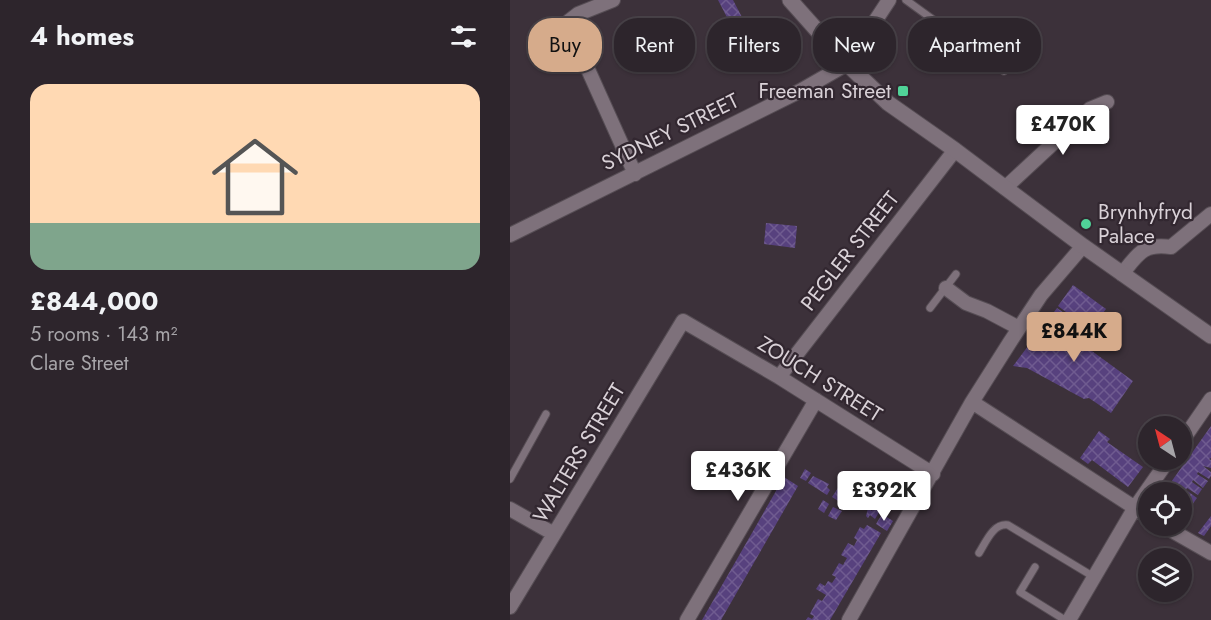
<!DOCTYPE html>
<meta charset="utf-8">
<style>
body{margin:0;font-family:Jost,sans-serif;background:#393138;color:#f1f3f6;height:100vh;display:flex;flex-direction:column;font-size:22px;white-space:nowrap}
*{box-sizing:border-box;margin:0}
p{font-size:20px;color:#a7a5a9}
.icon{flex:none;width:33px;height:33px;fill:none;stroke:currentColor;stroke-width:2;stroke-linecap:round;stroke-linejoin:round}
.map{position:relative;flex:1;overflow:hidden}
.drawer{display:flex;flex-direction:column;background:#2d252c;width:510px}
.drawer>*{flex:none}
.hud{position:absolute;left:18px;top:18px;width:570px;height:54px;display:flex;gap:12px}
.needle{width:39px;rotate:324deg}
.buttons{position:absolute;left:628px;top:416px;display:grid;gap:12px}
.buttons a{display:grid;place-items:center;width:54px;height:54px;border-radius:50%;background:#2d252c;box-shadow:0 2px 4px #0004,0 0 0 2px #484248;font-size:30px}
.price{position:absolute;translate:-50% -51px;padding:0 14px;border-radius:6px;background:#fff;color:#222;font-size:20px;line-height:39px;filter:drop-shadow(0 2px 3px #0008)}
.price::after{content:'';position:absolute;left:50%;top:36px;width:18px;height:14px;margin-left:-9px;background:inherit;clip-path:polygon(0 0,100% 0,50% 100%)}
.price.current{background:#d6ab8b;color:#111}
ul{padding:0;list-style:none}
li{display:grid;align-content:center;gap:12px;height:318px;padding:0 30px}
li span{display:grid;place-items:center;height:186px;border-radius:18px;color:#555}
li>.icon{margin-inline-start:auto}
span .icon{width:108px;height:108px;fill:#fffc;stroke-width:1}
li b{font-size:26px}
h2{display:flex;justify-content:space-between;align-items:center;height:72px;padding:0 30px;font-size:26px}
.tag{padding:0 21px;border-radius:24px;background:#2d252c;box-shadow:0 2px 4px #0004,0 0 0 2px #484248;font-size:21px;line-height:54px}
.tag.current{background:#d6ab8b;color:#111}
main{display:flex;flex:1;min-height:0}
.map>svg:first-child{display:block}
.building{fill:url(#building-cross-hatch)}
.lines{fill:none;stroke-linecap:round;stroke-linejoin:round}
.lane-casing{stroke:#564d54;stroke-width:9}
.street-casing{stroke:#564d54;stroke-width:16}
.secondary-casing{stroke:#564d54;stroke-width:17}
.lane{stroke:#7e717b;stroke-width:7}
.street{stroke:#7e717b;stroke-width:14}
.secondary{stroke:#7e717b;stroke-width:15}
.poi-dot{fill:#50d398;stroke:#322730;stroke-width:2}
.labels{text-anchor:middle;stroke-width:4.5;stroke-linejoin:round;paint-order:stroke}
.poi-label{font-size:21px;fill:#d9d1d7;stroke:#322730;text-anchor:end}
.street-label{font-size:21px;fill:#d9d1d7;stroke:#322730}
</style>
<main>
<section class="drawer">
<h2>4 homes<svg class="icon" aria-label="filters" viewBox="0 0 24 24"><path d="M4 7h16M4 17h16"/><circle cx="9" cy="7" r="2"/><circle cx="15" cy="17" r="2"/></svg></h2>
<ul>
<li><span style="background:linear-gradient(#ffd9b3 75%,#7fa58c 0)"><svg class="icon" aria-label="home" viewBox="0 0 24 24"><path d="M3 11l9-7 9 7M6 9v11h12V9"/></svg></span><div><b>£844,000</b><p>5 rooms · 143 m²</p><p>Clare Street</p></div></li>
</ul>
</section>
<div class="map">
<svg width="701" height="620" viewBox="0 0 701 620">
<defs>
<pattern id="building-cross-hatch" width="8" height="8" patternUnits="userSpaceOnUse" patternTransform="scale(1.5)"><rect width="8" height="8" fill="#57417e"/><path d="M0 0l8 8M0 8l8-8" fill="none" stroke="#6f5b90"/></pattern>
</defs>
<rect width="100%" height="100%" fill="#3c313a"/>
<!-- building -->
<path class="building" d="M 208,0 L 223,0 L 234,21 L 222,27 Z
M 256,223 L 287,226 L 285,248 L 254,244 Z
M 563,285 L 596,309 L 580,330 L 548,306 Z
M 547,308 L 580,331 L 571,343 L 623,381 L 601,413 L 579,398 L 574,399 L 517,368 L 503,366 Z
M 701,426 L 701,458 L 699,459 L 701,460 L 701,468 L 693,466 L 701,472 L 701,476 L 699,479 L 688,472 L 687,474 L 698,481 L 693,488 L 683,480 L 682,482 L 692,489 L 688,495 L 677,488 L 676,490 L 687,498 L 682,505 L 676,500 L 675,502 L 680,505 L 675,511 L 672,509 L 672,492 L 654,492 Z
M 589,431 L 600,439 L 597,442 L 633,467 L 618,487 L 582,460 L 578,464 L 570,458 Z
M 295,469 L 301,473 L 296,481 L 290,478 Z
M 303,476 L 319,484 L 317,487 L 320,490 L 317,495 L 298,483 Z
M 274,477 L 288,486 L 211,620 L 192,620 Z
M 328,488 L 346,498 L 339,508 L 322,497 Z
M 313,500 L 319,504 L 314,513 L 308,509 Z
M 365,505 L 371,509 L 365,519 L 360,515 L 358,518 L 356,516 L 358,508 L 362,511 Z
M 323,507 L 332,511 L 326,520 L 318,516 Z
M 372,514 L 383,521 L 377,531 L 366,524 Z
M 701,516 L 701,526 L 694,536 L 688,533 Z
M 357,525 L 371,533 L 320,620 L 296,620 L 298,617 L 302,619 L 304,616 L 300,614 L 302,610 L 308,599 L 312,601 L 316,595 L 306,589 L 310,583 L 315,586 L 318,581 L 322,583 L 326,577 L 322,575 L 329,563 L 333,565 L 337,558 L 331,555 L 338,543 L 344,546 L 347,540 L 344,538 L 350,527 L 354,529 Z"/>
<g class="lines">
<!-- lane casing -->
<g class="lane-casing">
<path id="lane" d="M 396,0 L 494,71
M 420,308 L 446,274
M 0,479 L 36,414
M 469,553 C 476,542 483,523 498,525 L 584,577
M 525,567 L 510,592 L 555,620"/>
</g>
<!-- street casing -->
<g class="street-casing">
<path id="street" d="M 103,0 L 68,14 L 59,21 L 63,36 L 125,174
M 495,188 L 580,109 L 597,102
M 0,235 L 290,91 L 337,64 L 379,0
M 612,274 C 628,254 633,243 661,247 L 701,214
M 436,288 L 456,303 L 477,311 L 509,328
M 269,377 L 445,150
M 462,402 L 639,517
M 672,441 L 701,399
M 0,509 L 44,534
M 652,525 L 701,553
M 0,607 L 173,321 L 269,377 L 423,474
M 177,620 L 306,400
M 339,620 L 462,402 L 500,342 L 531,295 L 573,246
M 559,620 L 624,509 L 659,459"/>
</g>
<!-- secondary casing -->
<g class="secondary-casing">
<path id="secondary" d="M 280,0 L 337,64 L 378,103 L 445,150 L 573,246 L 701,336"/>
</g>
<!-- lane -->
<use href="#lane" class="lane"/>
<!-- street -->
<use href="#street" class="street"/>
<!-- secondary -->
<use href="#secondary" class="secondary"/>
</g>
<!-- markers -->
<g class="poi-dot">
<rect x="387" y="85" width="12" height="12" rx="3"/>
<circle cx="576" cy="224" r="6"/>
</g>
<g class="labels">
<!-- poi labels -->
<g class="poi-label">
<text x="381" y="98">Freeman Street</text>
<text x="588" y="219" text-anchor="start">Brynhyfryd<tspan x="588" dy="24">Palace</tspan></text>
</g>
<!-- street labels -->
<g class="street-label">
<text transform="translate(160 132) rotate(-26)" y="7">SYDNEY STREET</text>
<text transform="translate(340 251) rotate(-52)" y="7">PEGLER STREET</text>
<text transform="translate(310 379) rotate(32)" y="7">ZOUCH STREET</text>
<text transform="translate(69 453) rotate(-59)" y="7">WALTERS STREET</text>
</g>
</g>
</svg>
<div class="buttons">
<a><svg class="needle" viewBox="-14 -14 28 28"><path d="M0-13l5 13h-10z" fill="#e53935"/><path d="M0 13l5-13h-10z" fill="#a7a5a9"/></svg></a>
<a><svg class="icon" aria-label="locate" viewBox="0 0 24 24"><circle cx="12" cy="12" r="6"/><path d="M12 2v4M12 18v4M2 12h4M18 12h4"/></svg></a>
<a><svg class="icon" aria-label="layers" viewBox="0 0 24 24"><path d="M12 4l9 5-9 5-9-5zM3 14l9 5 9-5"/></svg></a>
</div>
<b class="price" style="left:553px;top:156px">£470K</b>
<b class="price current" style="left:564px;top:363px">£844K</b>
<b class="price" style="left:228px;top:502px">£436K</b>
<b class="price" style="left:374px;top:522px">£392K</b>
<div class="hud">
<a class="tag current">Buy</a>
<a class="tag">Rent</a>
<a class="tag">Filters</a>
<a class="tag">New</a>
<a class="tag">Apartment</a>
</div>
</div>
</main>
